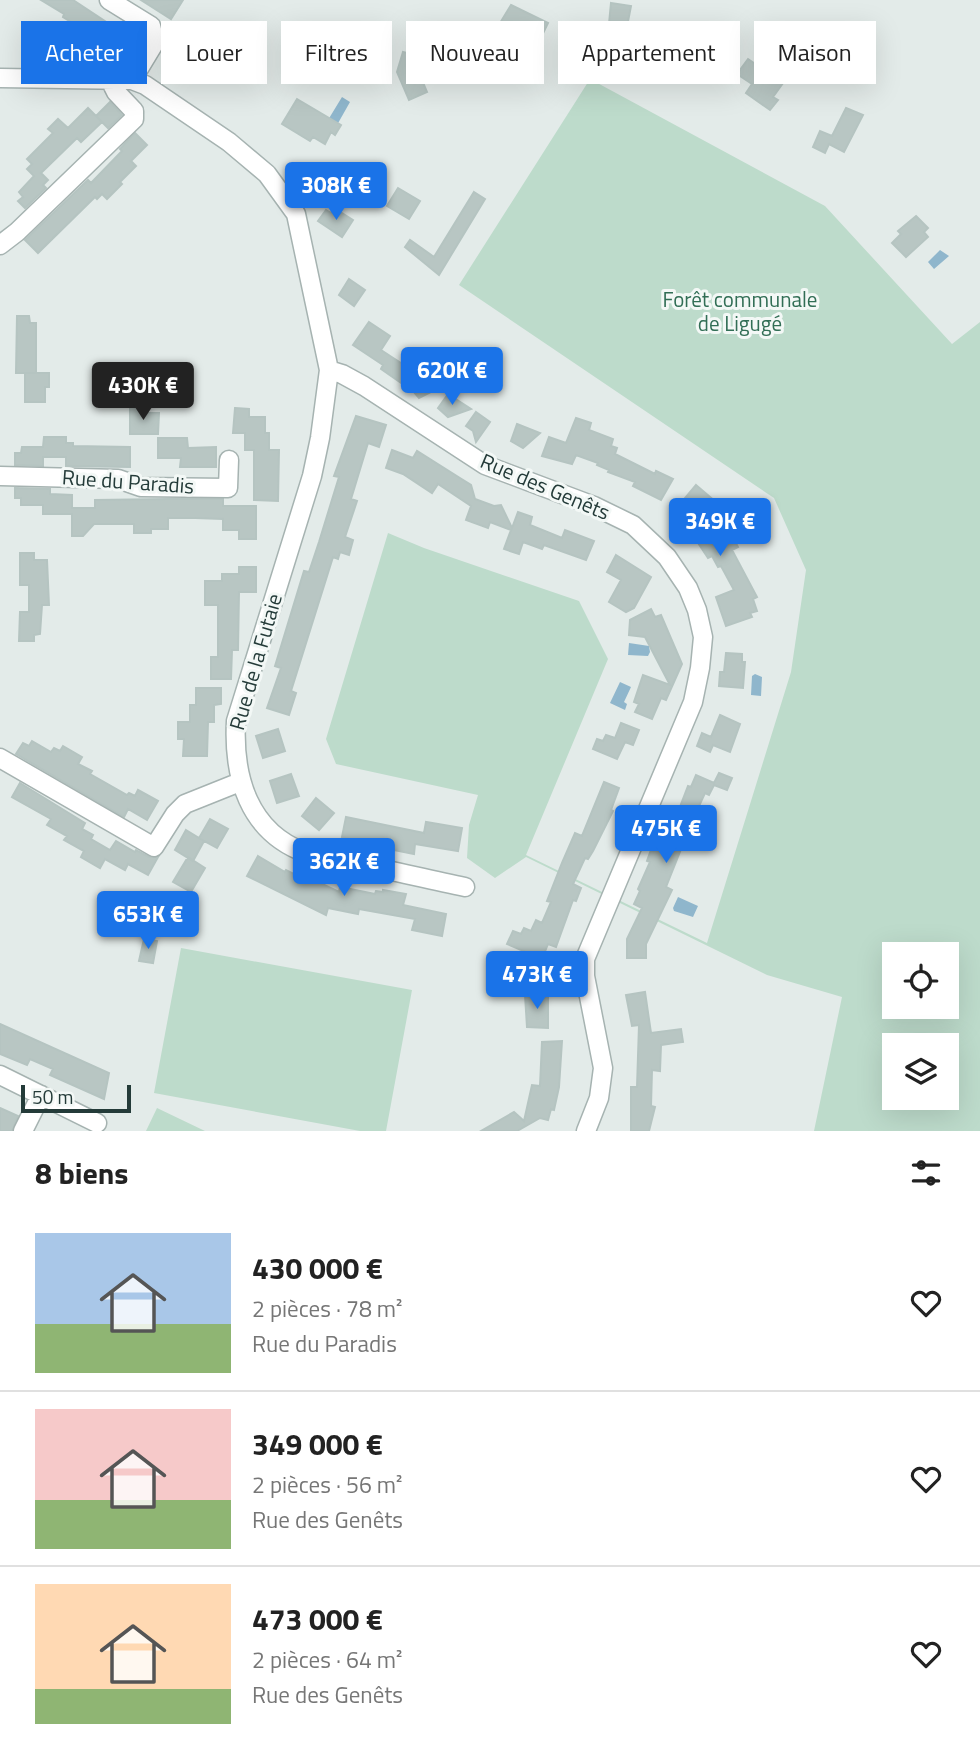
<!DOCTYPE html>
<html lang="fr">
<meta charset="utf-8">
<style>
body{margin:0;font-family:"Titillium Web",sans-serif;background:#f6f6f6;color:#222;height:100vh;display:flex;flex-direction:column;font-size:26px;white-space:nowrap}
*{box-sizing:border-box;margin:0}
p{font-size:23px;color:#767676}
.icon{flex:none;width:38px;height:38px;fill:none;stroke:currentColor;stroke-width:2;stroke-linecap:round;stroke-linejoin:round}
.map{position:relative;height:1131px;overflow:hidden}
.side{display:flex;flex-direction:column;background:#fff;flex:1}
.side>*{flex:none}
.top-card{position:absolute;left:21px;top:21px;width:938px;height:63px;display:flex;gap:14px}
.fabs{position:absolute;left:882px;top:942px;display:grid;gap:14px}
.fabs a{display:grid;place-items:center;width:77px;height:77px;border-radius:0px;background:#fff;box-shadow:0 7px 28px #0002;font-size:35px}
.scale{position:absolute;left:21px;bottom:18px;width:110px;box-sizing:border-box;padding-left:7px;border:4px solid #243b39;border-top:0;font-size:19px;line-height:24px;white-space:nowrap;color:#243b39;-webkit-text-stroke:5px #f3f8f6;paint-order:stroke}
.price{position:absolute;translate:-50% -60px;padding:0 16px;border-radius:7px;background:#1a73e8;color:#fff;font-size:23px;line-height:46px;filter:drop-shadow(0 2px 4px #0008)}
.price::after{content:'';position:absolute;left:50%;top:42px;width:21px;height:16px;margin-left:-10px;background:inherit;clip-path:polygon(0 0,100% 0,50% 100%)}
.price.active{background:#222;color:#fff}
ul{padding:0;list-style:none}
li{display:flex;align-items:center;gap:21px;height:175px;padding:0 35px}
li+li{border-top:2px solid #e0e0e0}
li span{display:grid;place-items:center;flex:none;width:196px;height:140px;border-radius:0px;color:#555}
li>.icon{margin-inline-start:auto}
span .icon{width:84px;height:84px;fill:#fffc;stroke-width:1}
li b{font-size:30px}
h2{display:flex;justify-content:space-between;align-items:center;height:84px;padding:0 35px;font-size:30px}
.pill{padding:0 24px;border-radius:0px;background:#fff;box-shadow:0 7px 28px #0002;font-size:24px;line-height:63px}
.pill.active{background:#1a73e8;color:#fff}
.map>svg:first-child{display:block}
.green{fill:#bddbcb;fill-rule:evenodd}
.water{fill:#8fb6cc}
.building{fill:#b8c6c3;stroke:#b5c4c1;stroke-width:2}
.lines{fill:none;stroke-linecap:round;stroke-linejoin:round}
.minor-casing{stroke:#a6b3b1;stroke-width:21}
.minor{stroke:#fff;stroke-width:18}
.labels{text-anchor:middle;stroke-width:6;stroke-linejoin:round;paint-order:stroke}
.park-label{font-size:21px;fill:#316e55;stroke:#f3f8f6}
.street-label{font-size:21px;fill:#243b39;stroke:#f3f8f6}
</style>
<div class="map">
<svg width="980" height="1131" viewBox="0 0 980 1131">
<rect width="100%" height="100%" fill="#e3ebe9"/>
<!-- green -->
<path class="green" d="M 590,79 L 825,206 L 952,344 L 980,322 L 980,1131 L 814,1131 L 842,997 L 767,975 L 526,857 L 495,878 L 467,858 L 469,825 L 478,795 L 336,764 L 326,739 L 388,533 L 424,548 L 579,601 L 608,659 L 526,855 L 707,943 L 791,672 L 806,570 L 774,498 L 459,285 ZM 894,954 L 947,954 L 947,1006 L 894,1006 ZM 894,1045 L 947,1045 L 947,1097 L 894,1097 Z
M 181,948 L 412,990 L 386,1131 L 360,1131 L 154,1093 Z
M 157,1108 L 205,1131 L 146,1131 Z"/>
<!-- water -->
<path class="water" d="M 342,97 L 350,102 L 337,125 L 328,120 Z
M 940,250 L 949,256 L 934,269 L 928,262 Z
M 629,643 L 649,646 L 650,652 L 648,656 L 628,655 Z
M 755,674 L 762,677 L 761,696 L 751,695 L 752,676 Z
M 620,682 L 631,687 L 624,702 L 627,704 L 625,710 L 610,703 Z
M 678,897 L 698,906 L 693,917 L 674,911 L 673,908 Z"/>
<!-- building -->
<path class="building" d="M 41,0 L 73,0 L 114,27 L 115,25 L 130,34 L 119,51 L 63,17 L 64,14 Z
M 141,0 L 183,0 L 171,19 Z
M 611,3 L 631,6 L 623,47 L 607,45 Z
M 511,5 L 548,23 L 537,46 L 497,28 Z
M 198,35 L 230,54 L 219,71 L 202,60 L 201,64 L 186,54 Z
M 403,52 L 419,56 L 416,66 L 427,92 L 409,100 L 397,72 Z
M 748,59 L 783,83 L 773,97 L 778,100 L 770,110 L 746,93 L 752,84 L 737,74 Z
M 297,99 L 341,125 L 335,135 L 331,132 L 325,144 L 313,137 L 310,141 L 282,124 Z
M 110,102 L 122,115 L 108,128 L 96,116 Z
M 88,108 L 102,122 L 81,142 L 77,138 L 41,173 L 48,180 L 43,185 L 46,188 L 25,208 L 18,201 L 23,197 L 19,192 L 34,176 L 27,169 L 32,164 L 27,159 L 53,133 L 48,129 L 58,119 L 68,128 Z
M 846,108 L 863,115 L 844,152 L 829,144 L 825,153 L 813,147 L 820,131 L 832,136 Z
M 135,133 L 147,145 L 131,161 L 136,166 L 120,182 L 122,184 L 107,199 L 102,194 L 97,199 L 95,197 L 38,253 L 25,240 L 88,180 L 91,183 L 122,151 L 120,149 Z
M 398,188 L 420,201 L 409,219 L 387,206 Z
M 474,192 L 485,199 L 439,275 L 405,247 L 410,240 L 434,257 Z
M 334,208 L 353,220 L 342,237 L 318,221 L 326,210 L 331,213 Z
M 916,216 L 928,228 L 924,232 L 928,237 L 906,257 L 892,243 L 901,234 L 898,231 Z
M 349,279 L 365,290 L 354,306 L 339,295 Z
M 17,316 L 29,316 L 30,323 L 36,323 L 36,373 L 16,373 Z
M 369,322 L 390,336 L 381,350 L 439,388 L 419,398 L 414,392 L 381,369 L 383,365 L 353,345 Z
M 25,373 L 49,373 L 49,387 L 45,387 L 45,402 L 25,402 Z
M 448,394 L 471,409 L 448,417 L 438,408 Z
M 130,406 L 144,407 L 144,413 L 159,413 L 158,434 L 130,434 Z
M 235,408 L 249,409 L 249,417 L 265,417 L 265,433 L 269,433 L 269,450 L 279,450 L 278,501 L 254,500 L 254,450 L 245,450 L 245,433 L 233,433 Z
M 476,412 L 490,422 L 476,442 L 473,431 L 466,426 Z
M 356,416 L 386,425 L 379,447 L 368,443 L 351,499 L 357,501 L 345,537 L 353,540 L 349,555 L 340,552 L 338,559 L 333,557 L 291,691 L 296,693 L 289,715 L 267,708 L 281,668 L 275,666 L 304,571 L 309,572 L 319,542 L 339,477 L 334,476 Z
M 576,418 L 591,423 L 589,430 L 613,439 L 611,446 L 617,448 L 615,454 L 655,474 L 656,471 L 673,479 L 661,500 L 633,486 L 635,482 L 608,472 L 609,470 L 597,465 L 598,463 L 576,455 L 572,464 L 542,456 L 549,437 L 566,443 Z
M 517,424 L 540,433 L 523,448 L 511,441 Z
M 44,437 L 66,437 L 66,443 L 73,443 L 73,446 L 130,447 L 130,467 L 66,466 L 66,457 L 43,457 L 43,466 L 15,465 L 15,453 L 21,453 L 22,447 L 43,447 Z
M 158,438 L 187,438 L 188,448 L 216,447 L 216,467 L 180,467 L 181,458 L 158,458 Z
M 392,450 L 413,458 L 417,451 L 460,478 L 471,485 L 475,499 L 494,506 L 501,505 L 512,528 L 518,512 L 532,517 L 530,525 L 562,538 L 565,530 L 594,541 L 586,560 L 544,545 L 542,549 L 523,542 L 519,554 L 504,549 L 511,530 L 490,522 L 488,528 L 466,520 L 471,506 L 438,484 L 432,493 L 403,474 L 386,468 Z
M 696,485 L 716,502 L 703,516 L 719,541 L 731,534 L 738,547 L 732,550 L 757,597 L 753,599 L 757,611 L 750,613 L 752,617 L 726,626 L 716,597 L 734,590 L 721,566 L 718,567 L 712,556 L 708,558 L 683,520 L 686,518 L 676,509 Z
M 15,488 L 50,489 L 50,494 L 72,495 L 72,508 L 95,508 L 95,500 L 168,499 L 223,499 L 223,506 L 256,506 L 256,539 L 239,539 L 239,530 L 223,530 L 223,519 L 195,518 L 168,518 L 168,529 L 151,529 L 151,533 L 134,533 L 134,524 L 94,524 L 83,536 L 72,536 L 72,514 L 43,514 L 43,505 L 21,505 L 21,498 L 15,498 Z
M 20,553 L 34,553 L 34,560 L 47,560 L 49,605 L 42,605 L 40,634 L 34,635 L 34,641 L 19,641 L 20,612 L 29,612 L 29,585 L 20,585 Z
M 616,555 L 651,577 L 634,608 L 626,612 L 609,602 L 621,580 L 607,572 Z
M 239,567 L 256,567 L 256,592 L 239,592 L 238,650 L 232,650 L 231,679 L 211,679 L 211,657 L 218,657 L 218,605 L 205,605 L 205,581 L 222,581 L 222,574 L 239,574 Z
M 651,609 L 655,617 L 661,615 L 682,664 L 666,700 L 661,698 L 652,719 L 635,712 L 639,704 L 634,702 L 643,675 L 670,685 L 645,637 L 629,635 L 630,620 Z
M 726,653 L 742,654 L 742,662 L 745,662 L 743,688 L 719,686 L 720,672 L 724,672 Z
M 196,688 L 221,688 L 221,704 L 214,705 L 214,722 L 208,722 L 207,756 L 183,756 L 184,739 L 178,739 L 178,722 L 190,722 L 190,705 L 196,705 Z
M 720,715 L 740,724 L 730,752 L 713,745 L 710,752 L 697,746 L 702,733 L 711,737 Z
M 621,723 L 639,730 L 633,745 L 625,742 L 617,759 L 593,749 L 597,739 L 603,741 L 606,735 L 615,738 Z
M 278,729 L 285,751 L 263,758 L 256,736 Z
M 32,741 L 51,752 L 54,748 L 60,751 L 63,746 L 82,757 L 78,764 L 92,771 L 90,774 L 127,795 L 129,793 L 135,796 L 138,790 L 158,801 L 147,820 L 128,809 L 124,817 L 16,754 L 23,743 L 29,746 Z
M 719,773 L 732,778 L 727,790 L 714,785 L 709,795 L 705,793 L 693,819 L 666,887 L 672,890 L 646,944 L 646,958 L 627,958 L 627,939 L 642,908 L 634,904 L 640,891 L 638,889 L 650,862 L 647,861 L 651,850 L 653,851 L 667,822 L 673,825 L 688,786 L 691,787 L 696,775 L 714,783 Z
M 291,774 L 299,796 L 277,803 L 270,781 Z
M 604,782 L 619,788 L 611,810 L 613,811 L 593,851 L 588,859 L 585,858 L 573,884 L 581,888 L 576,901 L 573,900 L 556,947 L 548,944 L 542,959 L 507,944 L 513,931 L 521,934 L 524,928 L 531,931 L 536,920 L 542,923 L 551,902 L 547,901 L 562,863 L 575,833 L 582,836 Z
M 20,783 L 85,823 L 82,829 L 93,835 L 91,839 L 110,850 L 116,841 L 135,852 L 136,850 L 149,857 L 158,857 L 148,875 L 128,864 L 125,870 L 105,859 L 100,868 L 81,857 L 84,851 L 64,840 L 67,836 L 47,825 L 51,819 L 12,797 Z
M 316,798 L 334,813 L 319,830 L 302,816 Z
M 346,817 L 424,833 L 426,822 L 462,828 L 458,851 L 415,844 L 414,854 L 349,841 L 349,839 L 342,837 Z
M 210,819 L 228,829 L 217,848 L 199,838 Z
M 186,830 L 204,841 L 193,861 L 175,850 Z
M 258,856 L 285,872 L 286,870 L 312,883 L 314,880 L 339,892 L 340,887 L 375,894 L 376,891 L 383,892 L 383,890 L 406,894 L 403,905 L 446,914 L 442,936 L 412,930 L 415,919 L 359,909 L 358,914 L 328,908 L 326,915 L 247,876 Z
M 188,857 L 205,868 L 191,892 L 173,882 Z
M 144,939 L 157,941 L 153,963 L 139,961 Z
M 645,992 L 651,1033 L 681,1029 L 683,1042 L 661,1045 L 660,1071 L 652,1070 L 651,1106 L 655,1107 L 649,1131 L 631,1131 L 631,1087 L 637,1087 L 639,1025 L 632,1026 L 626,995 Z
M 525,995 L 548,995 L 548,1028 L 527,1027 Z
M 0,1024 L 109,1073 L 104,1099 L 50,1075 L 53,1069 L 30,1059 L 27,1065 L 0,1054 Z
M 562,1041 L 559,1087 L 554,1110 L 551,1109 L 548,1120 L 540,1118 L 517,1131 L 481,1131 L 514,1112 L 524,1121 L 532,1085 L 540,1086 L 542,1042 Z
M 0,1108 L 18,1116 L 12,1131 L 0,1131 Z"/>
<g class="lines">
<!-- minor casing -->
<g class="minor-casing">
<path id="minor" d="M 109,0 L 151,26 L 155,42 L 132,80
M 0,78 L 132,80 L 145,85 L 229,142 L 267,174 L 296,214 L 329,370 L 342,374 L 364,386 L 485,465 L 594,506 L 633,525 L 667,557 L 688,588 L 697,610 L 703,637 L 700,668 L 693,702 L 585,959 L 585,976 L 603,1068 L 599,1098 L 586,1131
M 0,245 L 17,232 L 134,119 L 134,111 L 116,92 L 110,80
M 329,370 L 320,438 L 312,476 L 236,721 C 233,776 248,832 306,853 C 324,859 345,861 364,865 C 398,872 431,880 465,887
M 0,476 L 118,479 L 141,487 L 228,488 L 229,460
M 0,758 L 154,847 L 175,814 L 185,804 L 240,782
M 0,1075 L 97,1123
M 23,1131 L 41,1095"/>
</g>
<!-- minor -->
<use href="#minor" class="minor"/>
</g>
<g class="labels">
<!-- park labels -->
<g class="park-label">
<text x="740" y="307">Forêt communale<tspan x="740" dy="24">de Ligugé</tspan></text>
</g>
<!-- street labels -->
<g class="street-label">
<text transform="translate(128 482) rotate(4)" y="7">Rue du Paradis</text>
<text transform="translate(545 487) rotate(23)" y="7">Rue des Genêts</text>
<text transform="translate(256 662) rotate(-74)" y="7">Rue de la Futaie</text>
</g>
</g>
</svg>
<div class="fabs">
<a><svg class="icon" aria-label="locate" viewBox="0 0 24 24"><circle cx="12" cy="12" r="6"/><path d="M12 2v4M12 18v4M2 12h4M18 12h4"/></svg></a>
<a><svg class="icon" aria-label="layers" viewBox="0 0 24 24"><path d="M12 4l9 5-9 5-9-5zM3 14l9 5 9-5"/></svg></a>
</div>
<div class="scale">50 m</div>
<b class="price" style="left:336px;top:222px">308K €</b>
<b class="price" style="left:452px;top:407px">620K €</b>
<b class="price active" style="left:143px;top:422px">430K €</b>
<b class="price" style="left:720px;top:558px">349K €</b>
<b class="price" style="left:666px;top:865px">475K €</b>
<b class="price" style="left:344px;top:898px">362K €</b>
<b class="price" style="left:148px;top:951px">653K €</b>
<b class="price" style="left:537px;top:1011px">473K €</b>
<div class="top-card">
<a class="pill active">Acheter</a>
<a class="pill">Louer</a>
<a class="pill">Filtres</a>
<a class="pill">Nouveau</a>
<a class="pill">Appartement</a>
<a class="pill">Maison</a>
</div>
</div>
<section class="side">
<h2>8 biens<svg class="icon" aria-label="filters" viewBox="0 0 24 24"><path d="M4 7h16M4 17h16"/><circle cx="9" cy="7" r="2"/><circle cx="15" cy="17" r="2"/></svg></h2>
<ul>
<li><span style="background:linear-gradient(#a9c7e8 65%,#8fb573 0)"><svg class="icon" aria-label="home" viewBox="0 0 24 24"><path d="M3 11l9-7 9 7M6 9v11h12V9"/></svg></span><div><b>430 000 €</b><p>2 pièces · 78 m²</p><p>Rue du Paradis</p></div><svg class="icon" aria-label="heart" viewBox="0 0 24 24"><path d="M12 20l-8-8c-3-5 5-10 8-4 3-6 11-1 8 4z"/></svg></li>
<li><span style="background:linear-gradient(#f6c9c9 65%,#8fb573 0)"><svg class="icon" aria-label="home" viewBox="0 0 24 24"><path d="M3 11l9-7 9 7M6 9v11h12V9"/></svg></span><div><b>349 000 €</b><p>2 pièces · 56 m²</p><p>Rue des Genêts</p></div><svg class="icon" aria-label="heart" viewBox="0 0 24 24"><path d="M12 20l-8-8c-3-5 5-10 8-4 3-6 11-1 8 4z"/></svg></li>
<li><span style="background:linear-gradient(#ffd9b3 75%,#8fb573 0)"><svg class="icon" aria-label="home" viewBox="0 0 24 24"><path d="M3 11l9-7 9 7M6 9v11h12V9"/></svg></span><div><b>473 000 €</b><p>2 pièces · 64 m²</p><p>Rue des Genêts</p></div><svg class="icon" aria-label="heart" viewBox="0 0 24 24"><path d="M12 20l-8-8c-3-5 5-10 8-4 3-6 11-1 8 4z"/></svg></li>
</ul>
</section>
